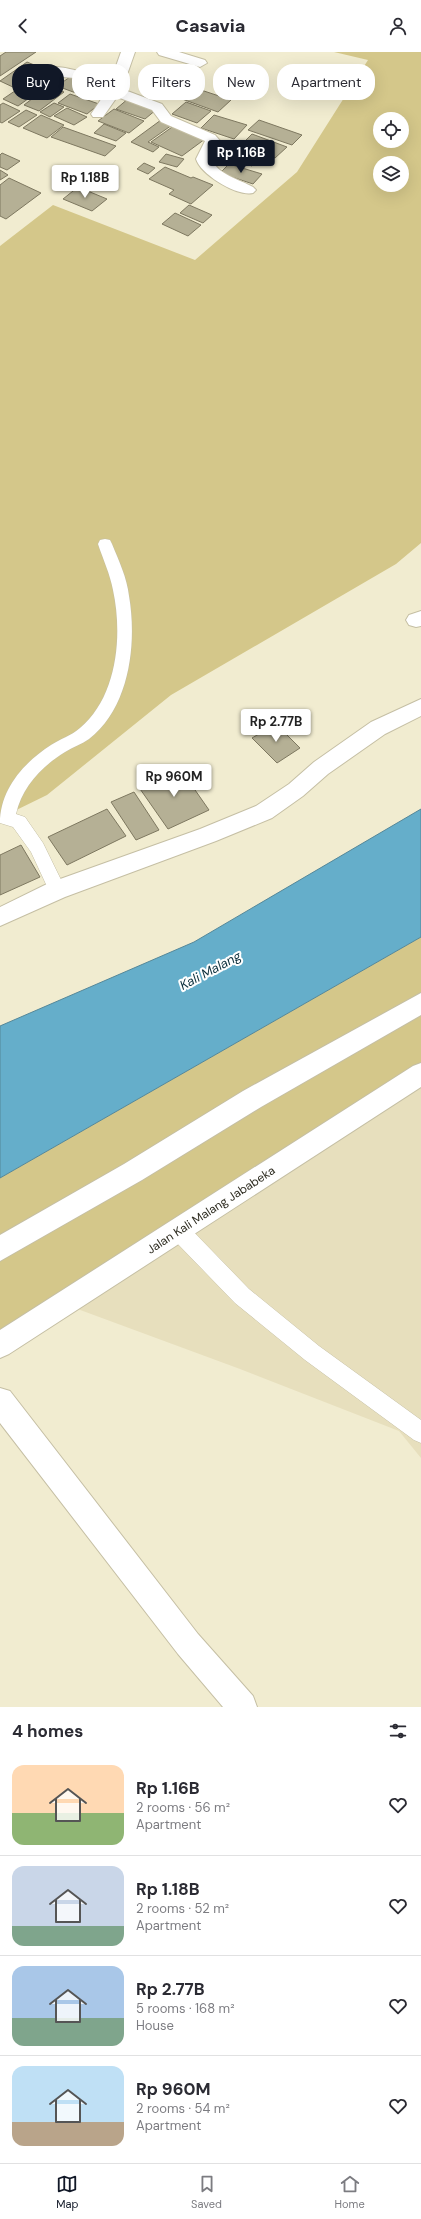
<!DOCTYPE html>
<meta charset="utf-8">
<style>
body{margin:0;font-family:"DM Sans",sans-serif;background:#f2f2f3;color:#2b2b33;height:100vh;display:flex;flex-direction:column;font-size:15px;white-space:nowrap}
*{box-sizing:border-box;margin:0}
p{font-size:13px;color:#7c7c81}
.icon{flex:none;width:22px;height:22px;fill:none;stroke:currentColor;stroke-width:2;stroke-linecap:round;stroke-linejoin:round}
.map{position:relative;height:1655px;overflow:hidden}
.details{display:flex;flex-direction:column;background:#fff;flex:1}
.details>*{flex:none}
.hud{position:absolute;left:12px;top:12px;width:397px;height:36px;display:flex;gap:8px}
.buttons{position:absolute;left:373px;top:60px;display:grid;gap:8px}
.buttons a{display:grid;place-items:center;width:36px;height:36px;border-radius:50%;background:#fff;box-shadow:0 4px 16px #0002;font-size:20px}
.price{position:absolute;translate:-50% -34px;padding:0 9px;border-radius:4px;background:#fff;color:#222;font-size:13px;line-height:26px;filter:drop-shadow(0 1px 2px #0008)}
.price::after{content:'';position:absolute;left:50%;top:24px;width:12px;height:9px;margin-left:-6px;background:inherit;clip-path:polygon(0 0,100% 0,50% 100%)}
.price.current{background:#111827;color:#fff}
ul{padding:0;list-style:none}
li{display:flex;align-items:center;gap:12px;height:100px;padding:0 12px}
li+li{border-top:1px solid #e1e1e2}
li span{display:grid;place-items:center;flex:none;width:112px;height:80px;border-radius:12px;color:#555}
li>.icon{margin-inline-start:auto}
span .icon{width:48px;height:48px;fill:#fffc;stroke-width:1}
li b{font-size:17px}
h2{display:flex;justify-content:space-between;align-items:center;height:48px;padding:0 12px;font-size:17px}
.tag{padding:0 14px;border-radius:16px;background:#fff;box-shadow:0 4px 16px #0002;font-size:14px;line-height:36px}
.tag.current{background:#111827;color:#fff}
header{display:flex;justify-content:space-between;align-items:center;height:52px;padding:0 12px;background:#fff;font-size:18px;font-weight:800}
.menu{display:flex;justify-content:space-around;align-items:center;height:56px;border-top:1px solid #e1e1e2;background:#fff;font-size:11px;color:#7c7c81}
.menu a{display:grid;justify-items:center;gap:2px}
.menu .current{color:#111827}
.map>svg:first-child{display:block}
.built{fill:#e7dfbd}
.green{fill:#d4c78a;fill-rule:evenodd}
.water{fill:#65aeca;stroke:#558798}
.building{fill:#b5b095;stroke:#7e7860}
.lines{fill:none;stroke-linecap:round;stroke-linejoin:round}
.lane-casing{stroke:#c5bfa4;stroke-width:1}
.street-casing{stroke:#c5bfa4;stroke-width:2}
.secondary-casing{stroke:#c5bfa4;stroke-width:2}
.lane{fill:#fff;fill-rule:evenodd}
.street{fill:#fff;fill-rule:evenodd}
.secondary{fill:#fff;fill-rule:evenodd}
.labels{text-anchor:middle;stroke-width:4;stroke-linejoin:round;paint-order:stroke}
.street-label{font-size:12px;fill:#2f2d22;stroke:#fff}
.water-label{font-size:13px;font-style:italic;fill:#0f323f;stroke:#fff}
</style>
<header><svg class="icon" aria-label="back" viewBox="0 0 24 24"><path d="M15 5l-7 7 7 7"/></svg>Casavia<svg class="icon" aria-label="person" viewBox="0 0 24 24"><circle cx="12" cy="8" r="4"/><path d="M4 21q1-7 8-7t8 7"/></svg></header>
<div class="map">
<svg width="421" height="1655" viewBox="0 0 421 1655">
<rect width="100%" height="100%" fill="#f1ecd0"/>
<!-- built -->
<path class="built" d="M 421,1023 L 421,1406 L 399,1379 L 240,1317 L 64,1252 Z"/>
<!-- green -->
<path class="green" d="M 334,0 L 421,0 L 421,491 L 396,512 L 171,643 L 47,743 L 0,766 L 0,194 L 53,153 L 195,208 L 297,120 L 368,8 ZM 380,67 L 402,67 L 402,89 L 380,89 ZM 380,111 L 402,111 L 402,133 L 380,133 Z
M 421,885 L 421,1023 L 0,1293 L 0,1126 Z"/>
<!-- water -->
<path class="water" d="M 421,757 L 421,885 L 0,1126 L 0,974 L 194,890 Z"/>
<!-- building -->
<path class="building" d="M 6,0 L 36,0 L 0,24 L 0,4 Z
M 27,10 L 44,17 L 15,36 L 0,29 Z
M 70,25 L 95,34 L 84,44 L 57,34 Z
M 31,28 L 46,34 L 18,54 L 3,47 Z
M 49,34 L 64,40 L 39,59 L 24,53 Z
M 195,36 L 231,48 L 218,60 L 182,47 Z
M 70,42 L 99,52 L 87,62 L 58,51 Z
M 129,46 L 157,57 L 145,67 L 116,57 Z
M 186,50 L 211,59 L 197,71 L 172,62 Z
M 3,51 L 20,59 L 2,71 L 0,70 L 0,53 Z
M 54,51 L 64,55 L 50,65 L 40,60 Z
M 67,56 L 87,65 L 74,73 L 54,64 Z
M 114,57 L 144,69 L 129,81 L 98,69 Z
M 26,58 L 37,63 L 19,75 L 8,70 Z
M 41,63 L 64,73 L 47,86 L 23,76 Z
M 214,63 L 247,73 L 234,87 L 201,76 Z
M 161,68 L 172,73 L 148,90 L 159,95 L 153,100 L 131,90 Z
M 259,68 L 302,83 L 292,93 L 248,78 Z
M 104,72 L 126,81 L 116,89 L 94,81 Z
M 175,73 L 205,87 L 182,104 L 151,90 Z
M 63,75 L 116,94 L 105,104 L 51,85 Z
M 252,82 L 287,95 L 275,106 L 240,94 Z
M 219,92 L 260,105 L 252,114 L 211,101 Z
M 2,101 L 20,109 L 7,118 L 0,115 L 0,103 Z
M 166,102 L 184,107 L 177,115 L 159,110 Z
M 144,111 L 155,116 L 148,122 L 137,117 Z
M 229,112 L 262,122 L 253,132 L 220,121 Z
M 165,115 L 191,126 L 193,125 L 213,133 L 191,152 L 169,142 L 174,138 L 149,127 Z
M 0,118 L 8,123 L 0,128 Z
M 9,126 L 41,141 L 6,167 L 0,164 L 0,133 Z
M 78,135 L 107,147 L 92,159 L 63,147 Z
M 189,153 L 212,163 L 203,171 L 180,161 Z
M 175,161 L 201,173 L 188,184 L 162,172 Z
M 276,672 L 300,696 L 277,711 L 252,686 Z
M 179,715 L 209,758 L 168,777 L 138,734 Z
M 134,740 L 159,778 L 136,788 L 111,750 Z
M 107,757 L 126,784 L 67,813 L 48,785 Z
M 21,793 L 40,825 L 0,843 L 0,803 Z"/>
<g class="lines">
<!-- lane casing -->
<g class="lane-casing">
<path id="lane" d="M 105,487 L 110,488 L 112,492 C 119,509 127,526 129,544 C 137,591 130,655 89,687 C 82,692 73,695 65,700 C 42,714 22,735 16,762 L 25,765 L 43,791 L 66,838 L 63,843 L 57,845 L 51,843 L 31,800 L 13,775 L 0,771 C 0,738 23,711 51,693 C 60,687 71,684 80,676 C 117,645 123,584 113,538 C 110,522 103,507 98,492 L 100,488 Z
M 179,1170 L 186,1172 L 249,1237 L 319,1294 L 421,1368 L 421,1391 L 414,1388 L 305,1308 L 235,1251 L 172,1186 L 169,1179 L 172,1172 Z"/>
</g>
<!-- street casing -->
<g class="street-casing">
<path id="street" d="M 121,0 L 135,0 L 122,37 L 162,52 L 171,64 L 215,83 L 221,90 L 212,107 C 216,122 241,128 253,135 L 256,138 L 253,141 C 238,145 201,123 196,107 L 205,89 L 161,70 L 152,58 L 117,45 L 103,65 L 93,65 L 91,62 L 106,40 L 75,26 L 48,24 L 41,20 C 51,6 97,25 110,31 Z
M 157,0 L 179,0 L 205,8 L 207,11 L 200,15 L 159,3 Z
M 421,559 L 421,574 L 416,575 L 409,573 L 406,568 L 409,563 Z
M 421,647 L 421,664 L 385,682 L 328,722 L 303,744 L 272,766 L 216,789 L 65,845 L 0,874 L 0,855 L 49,831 L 200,777 L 256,754 L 289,732 L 314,710 L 371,670 Z
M 0,1336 L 10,1339 L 198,1582 L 253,1644 L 257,1655 L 223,1655 L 178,1602 L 0,1371 Z"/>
</g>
<!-- secondary casing -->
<g class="secondary-casing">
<path id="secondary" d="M 421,941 L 421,963 L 261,1055 L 142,1128 L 0,1209 L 0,1183 L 124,1112 L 243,1039 Z
M 421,1011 L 421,1035 L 9,1302 L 0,1306 L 0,1278 L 413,1014 Z"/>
</g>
<!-- lane -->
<use href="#lane" class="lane"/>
<!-- street -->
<use href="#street" class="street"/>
<!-- secondary -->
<use href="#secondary" class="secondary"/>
</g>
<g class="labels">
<!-- street labels -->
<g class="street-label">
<text transform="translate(211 1158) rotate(-33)" y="4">Jalan Kali Malang Jababeka</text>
</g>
<!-- water labels -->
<g class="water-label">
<text transform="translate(210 918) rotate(-28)" y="5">Kali Malang</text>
</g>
</g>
</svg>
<div class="buttons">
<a><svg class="icon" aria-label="locate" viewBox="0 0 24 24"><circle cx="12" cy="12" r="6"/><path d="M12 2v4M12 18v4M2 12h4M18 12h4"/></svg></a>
<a><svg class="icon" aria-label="layers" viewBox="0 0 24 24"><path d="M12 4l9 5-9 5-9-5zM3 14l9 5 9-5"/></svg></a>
</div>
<b class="price current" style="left:241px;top:122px">Rp 1.16B</b>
<b class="price" style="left:85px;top:147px">Rp 1.18B</b>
<b class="price" style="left:276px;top:691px">Rp 2.77B</b>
<b class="price" style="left:174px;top:746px">Rp 960M</b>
<div class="hud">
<a class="tag current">Buy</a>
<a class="tag">Rent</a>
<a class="tag">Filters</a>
<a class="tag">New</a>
<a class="tag">Apartment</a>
</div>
</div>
<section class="details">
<h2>4 homes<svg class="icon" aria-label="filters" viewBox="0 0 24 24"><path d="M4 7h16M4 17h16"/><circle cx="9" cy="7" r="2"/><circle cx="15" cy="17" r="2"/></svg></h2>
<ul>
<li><span style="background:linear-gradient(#ffd9b3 60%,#8fb573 0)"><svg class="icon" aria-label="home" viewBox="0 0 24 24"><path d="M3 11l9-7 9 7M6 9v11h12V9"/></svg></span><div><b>Rp 1.16B</b><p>2 rooms · 56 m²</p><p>Apartment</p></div><svg class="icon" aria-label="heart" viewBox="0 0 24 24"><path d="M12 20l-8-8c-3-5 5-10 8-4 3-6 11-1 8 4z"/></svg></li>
<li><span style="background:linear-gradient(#c9d6e8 75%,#7fa58c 0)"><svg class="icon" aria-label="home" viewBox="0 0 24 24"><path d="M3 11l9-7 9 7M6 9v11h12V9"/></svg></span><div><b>Rp 1.18B</b><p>2 rooms · 52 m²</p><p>Apartment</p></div><svg class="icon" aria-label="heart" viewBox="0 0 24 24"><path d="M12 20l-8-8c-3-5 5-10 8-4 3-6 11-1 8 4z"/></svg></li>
<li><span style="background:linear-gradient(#a9c7e8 65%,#7fa58c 0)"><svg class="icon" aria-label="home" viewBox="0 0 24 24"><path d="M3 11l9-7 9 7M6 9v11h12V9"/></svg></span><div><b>Rp 2.77B</b><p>5 rooms · 168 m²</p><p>House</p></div><svg class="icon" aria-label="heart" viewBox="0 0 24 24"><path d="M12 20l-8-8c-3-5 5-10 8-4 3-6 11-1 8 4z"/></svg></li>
<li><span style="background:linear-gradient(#bfe0f5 70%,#b9a48a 0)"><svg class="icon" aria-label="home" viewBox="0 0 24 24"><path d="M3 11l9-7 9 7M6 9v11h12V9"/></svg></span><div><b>Rp 960M</b><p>2 rooms · 54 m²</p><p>Apartment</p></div><svg class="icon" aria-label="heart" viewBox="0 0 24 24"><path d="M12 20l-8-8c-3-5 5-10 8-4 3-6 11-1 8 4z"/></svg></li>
</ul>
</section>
<nav class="menu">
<a class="current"><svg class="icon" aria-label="map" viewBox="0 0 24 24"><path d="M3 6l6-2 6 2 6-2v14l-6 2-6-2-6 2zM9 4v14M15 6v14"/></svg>Map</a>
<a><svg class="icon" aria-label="saved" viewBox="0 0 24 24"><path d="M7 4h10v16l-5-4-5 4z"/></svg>Saved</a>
<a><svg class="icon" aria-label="home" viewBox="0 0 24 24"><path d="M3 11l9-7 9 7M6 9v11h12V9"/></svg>Home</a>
</nav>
